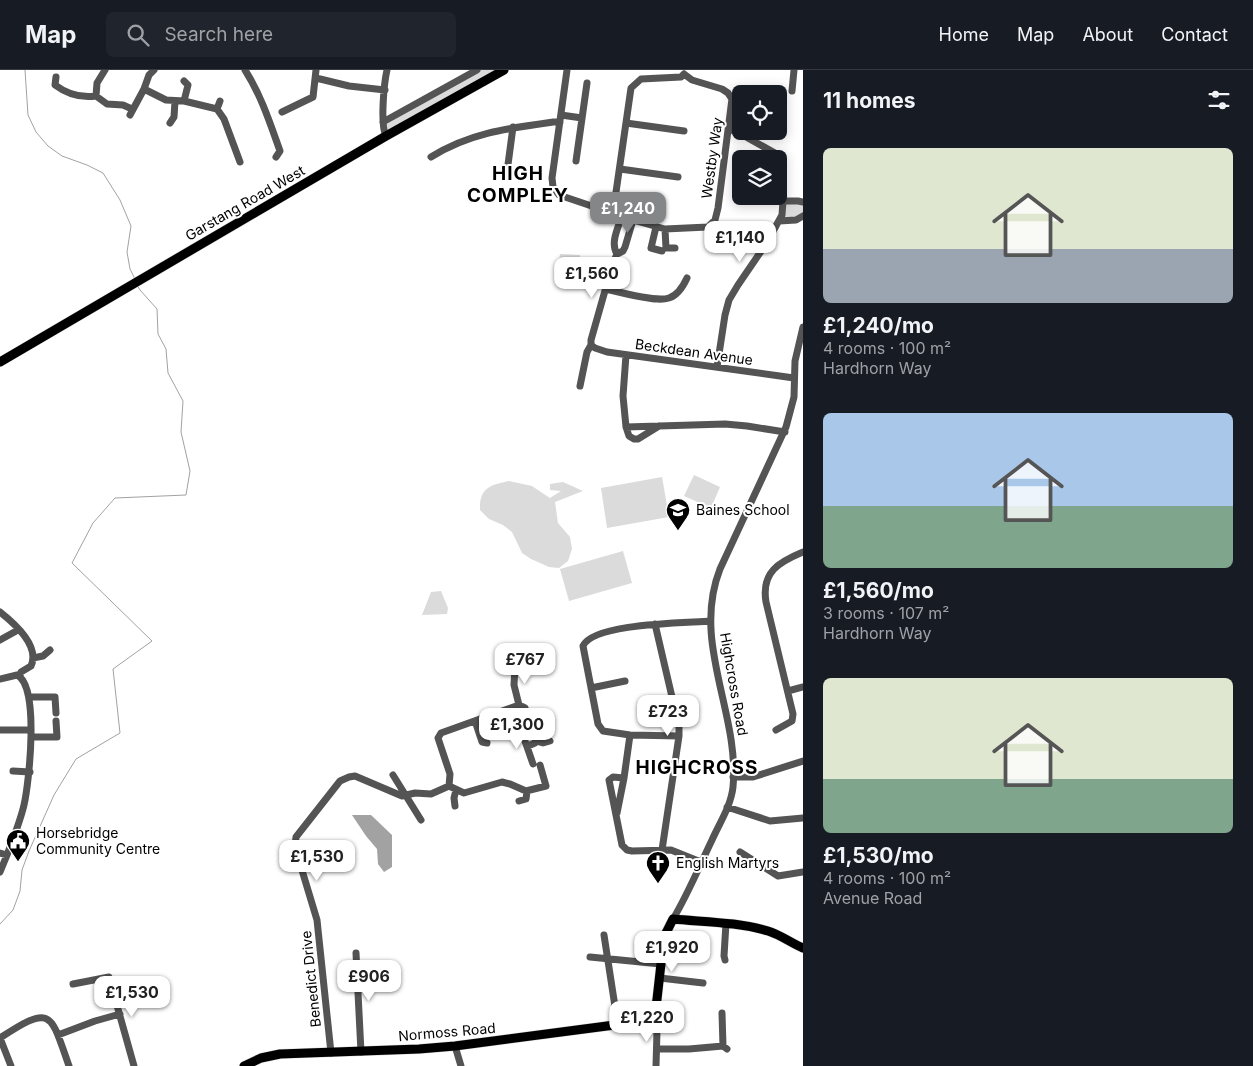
<!DOCTYPE html>
<meta charset="utf-8">
<style>
body{margin:0;font-family:Inter,sans-serif;background:#20242c;color:#f1f3f6;height:100vh;display:flex;flex-direction:column;font-size:19px;white-space:nowrap}
*{box-sizing:border-box;margin:0}
p{font-size:16px;color:#9ea1a6}
.icon{flex:none;width:28px;height:28px;fill:none;stroke:currentColor;stroke-width:2;stroke-linecap:round;stroke-linejoin:round}
.map{position:relative;flex:1;overflow:hidden}
.sheet{display:flex;flex-direction:column;background:#171b24;width:450px}
.sheet>*{flex:none}
.buttons{position:absolute;left:732px;top:15px;display:grid;gap:10px}
.buttons a{display:grid;place-items:center;width:55px;height:55px;border-radius:8px;background:#171b24;box-shadow:0 2px 12px #0003;font-size:25px}
.price{position:absolute;translate:-50% -42px;padding:0 11px;border-radius:10px;background:#fff;color:#222;font-size:16px;line-height:32px;filter:drop-shadow(0 1px 2px #0008)}
.price::after{content:'';position:absolute;left:50%;top:30px;width:15px;height:11px;margin-left:-8px;background:inherit;clip-path:polygon(0 0,100% 0,50% 100%)}
.price.active{background:#858687;color:#fff}
ul{padding:0;list-style:none}
li{display:grid;align-content:center;gap:10px;height:265px;padding:0 20px}
li span{display:grid;place-items:center;height:155px;border-radius:8px;color:#555}
li>.icon{margin-inline-start:auto}
span .icon{width:90px;height:90px;fill:#fffc;stroke-width:1}
li b{font-size:21px}
h2{display:flex;justify-content:space-between;align-items:center;height:60px;padding:0 20px;font-size:21px}
header{display:flex;align-items:center;gap:30px;box-sizing:border-box;height:70px;padding:0 25px;background:#171b24;border-bottom:1px solid #363941}
header strong{font-size:24px}
nav{display:flex;gap:28px;margin-inline-start:auto;font-size:18px}
.search{width:350px;height:45px;background:#20242c;display:flex;align-items:center;gap:12px;box-sizing:border-box;padding:0 18px;border-radius:8px;color:#9ea1a6;font-size:19px}
main{display:flex;flex:1;min-height:0}
.map>svg:first-child{display:block}
.green{fill:#dbdbdb}
.water{fill:#a2a2a2}
.lines{fill:none;stroke-linecap:round;stroke-linejoin:round}
.stream{stroke:#a2a2a2;stroke-width:1}
.major-casing{stroke:#dbdbdb;stroke-width:10}
.minor{stroke:#545454;stroke-width:7}
.major{stroke:#000;stroke-width:9}
.labels{text-anchor:middle;stroke-width:4;stroke-linejoin:round;paint-order:stroke}
.street-label{font-size:14px;fill:#000;stroke:#fff}
.poi-label{font-size:14px;fill:#000;stroke:#fff;text-anchor:start}
.district-label{font-size:19px;font-weight:bold;letter-spacing:1px;fill:#000;stroke:#fff}
</style>
<header>
<strong>Map</strong>
<div class="search"><svg class="icon" aria-label="search" viewBox="0 0 24 24"><circle cx="10" cy="10" r="6"/><path d="M15 15l6 6"/></svg>Search here</div>
<nav><a>Home</a><a>Map</a><a>About</a><a>Contact</a></nav>
</header>
<main>
<div class="map">
<svg width="803" height="996" viewBox="0 0 803 996">
<rect width="100%" height="100%" fill="#fff"/>
<!-- green -->
<path class="green" d="M 481,0 L 496,0 L 389,60 L 386,58 L 387,54 Z
M 783,131 L 803,132 L 803,146 L 779,151 Z
M 560,184 L 580,185 L 580,196 L 571,195 L 559,190 Z
M 694,405 L 720,417 L 711,438 L 684,426 Z
M 662,407 L 669,447 L 607,458 L 601,418 Z
M 509,411 L 532,416 L 550,428 L 561,421 L 550,420 L 550,414 L 563,412 L 583,421 L 555,432 L 558,453 L 570,467 L 572,479 L 568,491 L 559,498 L 549,497 L 531,489 L 522,483 L 512,462 L 503,455 L 489,449 L 480,440 C 479,418 490,415 509,411 Z
M 623,481 L 632,513 L 569,531 L 560,499 Z
M 441,521 L 448,538 L 447,544 L 422,545 L 431,522 Z"/>
<!-- water -->
<path class="water" d="M 352,745 L 371,745 L 392,765 L 392,797 L 384,802 L 378,794 L 377,779 L 366,766 Z"/>
<g class="lines">
<!-- stream -->
<path class="stream" d="M 25,0 L 28,45 L 36,62 L 48,76 L 62,86 L 87,95 L 103,103 L 120,130 L 131,156 L 127,182 L 130,199 L 135,209
M 0,854 L 13,840 L 20,821 L 22,800 L 29,781 L 54,725 L 76,689 L 120,663 L 113,599 L 152,571 L 72,493 L 93,453 L 115,428 L 186,425 L 190,401 L 181,362 L 183,331 L 168,303 L 166,279 L 158,264 L 157,239 L 140,220 L 137,215"/>
<!-- major casing -->
<g class="major-casing">
<path id="major" d="M 0,292 L 386,66 L 504,0
M 244,996 L 261,988 L 280,984 L 419,979 L 455,976 L 645,951 L 651,948 L 656,938 L 664,867 L 673,849 C 704,852 738,852 768,861 C 781,865 791,873 803,878"/>
</g>
<!-- minor -->
<path class="minor" d="M 245,0 C 261,25 270,53 280,81 L 276,87
M 567,0 L 552,108 L 553,117 L 559,125 L 633,150 L 665,159 L 708,157 L 715,150 L 718,138 L 732,29 L 728,23 L 722,19 L 692,10 L 684,4
M 56,7 L 55,15 C 67,24 82,28 96,26 L 107,34 L 123,35 L 132,39
M 316,8 L 349,16 L 385,20
M 184,11 L 188,15 L 184,31
M 144,19 L 166,30 L 184,31 L 217,39 L 224,49 L 240,92
M 792,21 L 794,0
M 96,26 L 97,13 L 105,0
M 217,39 L 220,31
M 282,42 L 313,27 L 316,0
M 130,45 L 144,19 L 149,5 L 154,0
M 561,45 L 582,48
M 383,52 L 477,0
M 170,53 L 174,47 L 175,31
M 626,53 L 684,61
M 729,59 L 739,63 L 775,83 L 778,89
M 386,66 C 380,55 384,13 387,0
M 431,87 C 469,63 509,58 553,52 L 560,52
M 576,91 L 587,13
M 620,99 L 678,107
M 507,102 L 513,57
M 783,131 L 798,131 L 803,132
M 613,143 L 631,18 L 641,9 L 681,7 L 684,4
M 779,151 L 796,150 L 803,146
M 656,157 L 651,178 L 662,181
M 665,159 L 666,178 L 675,178
M 617,184 C 610,173 618,158 622,146
M 606,219 C 618,222 630,225 642,227 C 665,231 676,232 687,208
M 591,275 L 595,278 L 607,282 L 794,308
M 626,285 L 623,326 L 626,357 L 725,354 L 747,356 L 785,362
M 717,297 L 725,245 L 729,230 L 738,215 L 766,174 L 782,145 L 783,131 L 779,91
M 580,316 L 587,282 L 591,275 L 591,270 L 612,196 L 617,184 L 623,181 L 625,177 L 633,150
M 626,357 L 629,366 L 634,369 L 638,369 L 659,356
M 0,542 C 14,553 40,576 31,596 L 21,602 L 20,606
M 655,554 L 679,657 L 679,666 L 662,780
M 0,570 L 18,560
M 33,588 L 43,586 L 50,580
M 515,596 L 514,615 L 519,635
M 0,609 L 17,605 C 40,615 29,713 24,735 C 20,752 13,769 7,785 L 0,783
M 591,618 L 625,611
M 788,621 L 803,617
M 29,627 L 55,627 L 56,643
M 475,651 L 482,672 L 487,673
M 520,658 C 525,671 529,682 533,694
M 0,660 L 30,660
M 776,660 L 792,651 L 793,644 L 766,532 C 761,502 779,492 803,482
M 630,665 L 624,708 L 613,707 L 609,710 L 622,775 L 627,780 L 632,781 L 671,780 L 701,792
M 679,666 L 630,665 L 603,661 L 598,654 L 583,576 C 593,553 686,553 710,551
M 31,667 L 57,667 L 56,651
M 536,671 L 543,673 L 550,671
M 13,701 L 30,702
M 393,705 L 421,750
M 733,707 L 753,707 L 803,691
M 449,716 L 464,723 L 502,712 L 510,714 L 526,721 L 546,716 L 540,695
M 519,731 L 526,729 L 527,721
M 455,736 L 454,728 L 456,720
M 727,737 L 770,751 L 803,748
M 617,743 L 624,708
M 740,782 L 778,806 L 803,802
M 0,802 L 7,785
M 673,849 C 688,824 699,797 712,770 C 719,754 731,736 733,717 C 740,643 691,573 720,499 L 786,357 L 794,327 L 795,291 L 803,257
M 604,865 L 618,956
M 356,883 L 361,982
M 590,887 L 661,894
M 725,890 L 724,886 L 726,853
M 660,908 L 703,913
M 73,914 L 109,907 L 134,996
M 722,943 L 723,976
M 652,947 L 657,961 L 656,996
M 58,965 L 95,951 L 120,944
M 0,968 C 52,934 50,942 69,996
M 0,968 L 11,996
M 455,976 L 461,996
M 658,979 L 689,979 L 723,976 L 727,979
M 331,983 L 317,850 L 295,777 L 296,767 L 340,711 L 349,707 L 355,706 L 402,726 L 415,723 L 431,724 L 449,716 L 450,704 L 438,668 L 441,663 L 519,635 L 525,638 L 536,668 L 535,673 L 528,676"/>
<!-- major -->
<use href="#major" class="major"/>
</g>
<!-- icons -->
<defs>
<g id="school-pin" transform="scale(1.25)"><path d="M0 17L-7.5 6A9.5 9.5 0 1 1 7.5 6Z" fill="#000" stroke="#fff"/><path d="M0-5L7-2L0 1L-7-2ZM-4 1L0 2.5L4 1V4Q0 6-4 4Z" fill="#fff"/></g>
<g id="civic-pin" transform="scale(1.25)"><path d="M0 17L-7.5 6A9.5 9.5 0 1 1 7.5 6Z" fill="#000" stroke="#fff"/><path d="M-.6-6.5H3V-4.5H.6V-3L4-1V1h2V6H-6V1h2V-1L-.6-3ZM-1.2 2.5V6h2.4V2.5Z" fill="#fff"/></g>
<g id="church-pin" transform="scale(1.25)"><path d="M0 17L-7.5 6A9.5 9.5 0 1 1 7.5 6Z" fill="#000" stroke="#fff"/><path d="M-1.2-6h2.4v3.5h3.3v2.4h-3.3V6h-2.4V-.1h-3.3v-2.4h3.3Z" fill="#fff"/></g>
</defs>
<g fill-rule="evenodd">
<use href="#school-pin" x="678" y="440"/>
<use href="#civic-pin" x="18" y="771"/>
<use href="#church-pin" x="658" y="793"/>
</g>
<g class="labels">
<!-- street labels -->
<g class="street-label">
<text transform="translate(712 88) rotate(-82)" y="5">Westby Way</text>
<text transform="translate(245 133) rotate(-30)" y="5">Garstang Road West</text>
<text transform="translate(694 282) rotate(8)" y="5">Beckdean Avenue</text>
<text transform="translate(734 614) rotate(80)" y="5">Highcross Road</text>
<text transform="translate(311 909) rotate(-96)" y="5">Benedict Drive</text>
<text transform="translate(447 962) rotate(-5)" y="5">Normoss Road</text>
</g>
<!-- poi labels -->
<g class="poi-label">
<text x="696" y="445">Baines School</text>
<text x="36" y="768">Horsebridge<tspan x="36" dy="16">Community Centre</tspan></text>
<text x="676" y="798">English Martyrs</text>
</g>
<!-- district labels -->
<g class="district-label">
<text x="518" y="110">HIGH<tspan x="518" dy="22">COMPLEY</tspan></text>
<text x="697" y="704">HIGHCROSS</text>
</g>
</g>
</svg>
<div class="buttons">
<a><svg class="icon" aria-label="locate" viewBox="0 0 24 24"><circle cx="12" cy="12" r="6"/><path d="M12 2v4M12 18v4M2 12h4M18 12h4"/></svg></a>
<a><svg class="icon" aria-label="layers" viewBox="0 0 24 24"><path d="M12 4l9 5-9 5-9-5zM3 14l9 5 9-5"/></svg></a>
</div>
<b class="price active" style="left:628px;top:164px">£1,240</b>
<b class="price" style="left:740px;top:193px">£1,140</b>
<b class="price" style="left:592px;top:229px">£1,560</b>
<b class="price" style="left:525px;top:615px">£767</b>
<b class="price" style="left:668px;top:667px">£723</b>
<b class="price" style="left:517px;top:680px">£1,300</b>
<b class="price" style="left:317px;top:812px">£1,530</b>
<b class="price" style="left:672px;top:903px">£1,920</b>
<b class="price" style="left:369px;top:932px">£906</b>
<b class="price" style="left:132px;top:948px">£1,530</b>
<b class="price" style="left:647px;top:973px">£1,220</b>
</div>
<section class="sheet">
<h2>11 homes<svg class="icon" aria-label="filters" viewBox="0 0 24 24"><path d="M4 7h16M4 17h16"/><circle cx="9" cy="7" r="2"/><circle cx="15" cy="17" r="2"/></svg></h2>
<ul>
<li><span style="background:linear-gradient(#dfe7d0 65%,#9aa5b1 0)"><svg class="icon" aria-label="home" viewBox="0 0 24 24"><path d="M3 11l9-7 9 7M6 9v11h12V9"/></svg></span><div><b>£1,240/mo</b><p>4 rooms · 100 m²</p><p>Hardhorn Way</p></div></li>
<li><span style="background:linear-gradient(#a9c7e8 60%,#7fa58c 0)"><svg class="icon" aria-label="home" viewBox="0 0 24 24"><path d="M3 11l9-7 9 7M6 9v11h12V9"/></svg></span><div><b>£1,560/mo</b><p>3 rooms · 107 m²</p><p>Hardhorn Way</p></div></li>
<li><span style="background:linear-gradient(#dfe7d0 65%,#7fa58c 0)"><svg class="icon" aria-label="home" viewBox="0 0 24 24"><path d="M3 11l9-7 9 7M6 9v11h12V9"/></svg></span><div><b>£1,530/mo</b><p>4 rooms · 100 m²</p><p>Avenue Road</p></div></li>
</ul>
</section>
</main>
